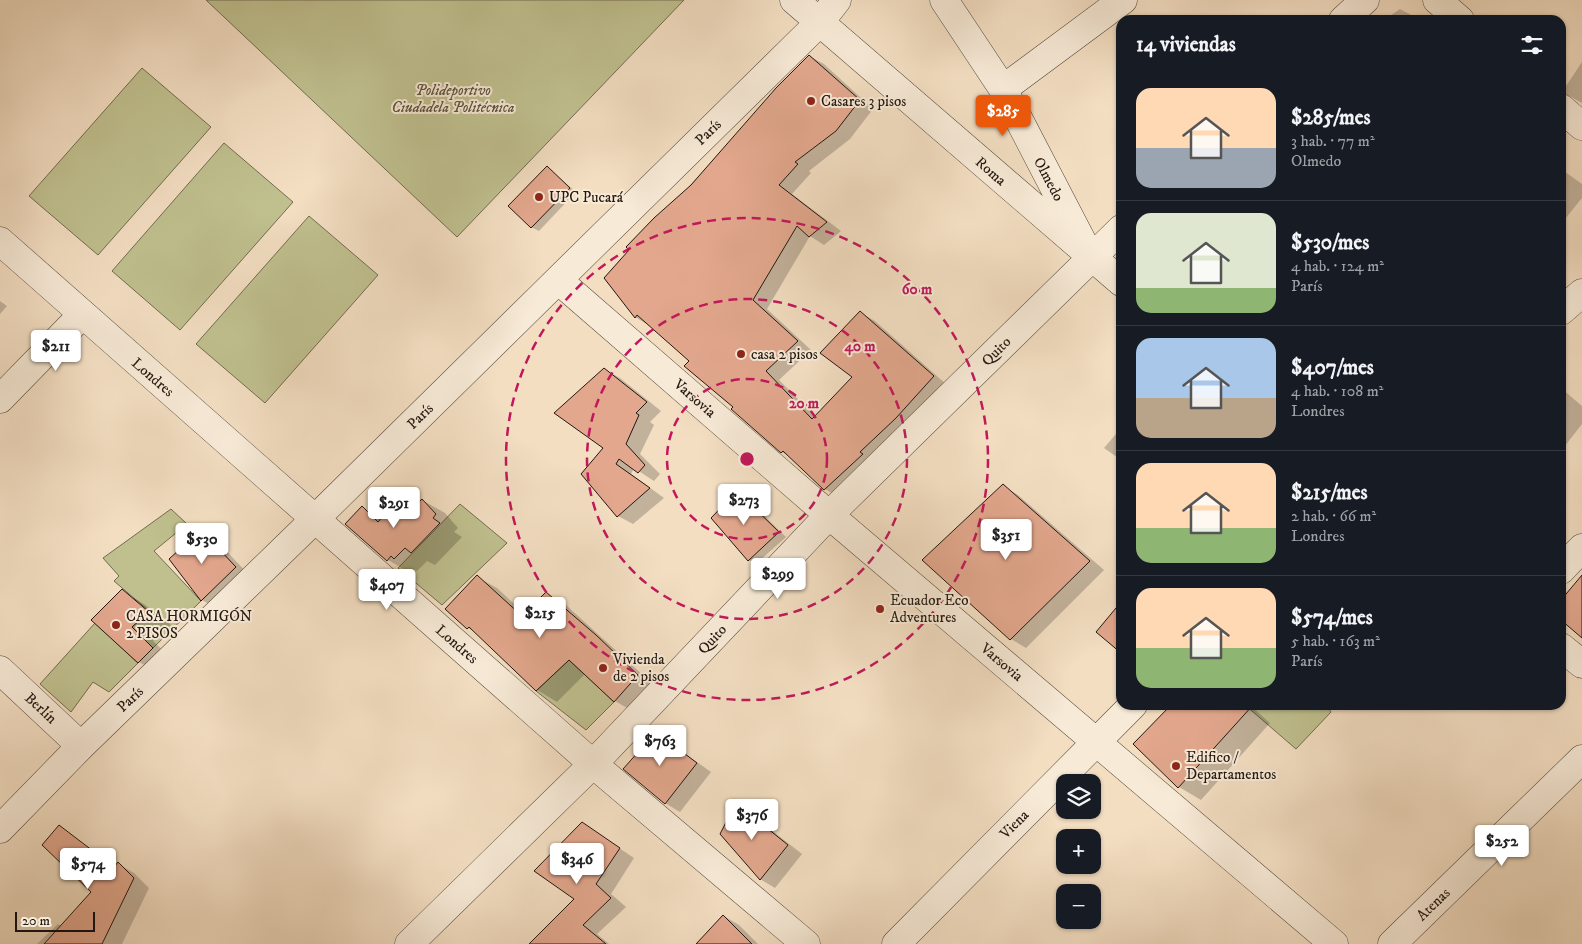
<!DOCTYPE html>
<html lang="es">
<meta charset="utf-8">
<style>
body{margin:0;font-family:"IM FELL DW Pica",serif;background:#242831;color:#f1f3f6;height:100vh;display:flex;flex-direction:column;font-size:19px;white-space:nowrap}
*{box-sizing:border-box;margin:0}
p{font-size:16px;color:#9ea1a6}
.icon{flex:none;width:28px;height:28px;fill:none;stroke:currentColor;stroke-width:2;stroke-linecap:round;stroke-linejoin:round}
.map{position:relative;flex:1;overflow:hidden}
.drawer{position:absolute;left:1116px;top:15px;width:450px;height:695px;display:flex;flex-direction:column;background:#171b24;border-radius:15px;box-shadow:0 1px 4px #0004}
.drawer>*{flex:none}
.fabs{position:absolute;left:1056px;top:774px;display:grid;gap:10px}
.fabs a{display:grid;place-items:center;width:45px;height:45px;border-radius:10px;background:#171b24;box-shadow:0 1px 4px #0004;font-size:25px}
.scale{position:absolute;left:15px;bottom:12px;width:80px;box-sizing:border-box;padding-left:5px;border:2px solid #231710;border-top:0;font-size:14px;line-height:18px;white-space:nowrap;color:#231710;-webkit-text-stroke:4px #f7ead7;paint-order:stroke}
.price{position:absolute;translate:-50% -42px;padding:0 11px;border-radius:5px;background:#fff;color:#222;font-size:16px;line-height:32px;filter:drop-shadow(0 1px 2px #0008)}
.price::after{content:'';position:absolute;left:50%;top:30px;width:15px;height:11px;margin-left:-8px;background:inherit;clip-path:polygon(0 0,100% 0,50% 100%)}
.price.selected{background:#ea580c;color:#fff}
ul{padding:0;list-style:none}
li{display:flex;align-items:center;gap:15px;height:125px;padding:0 20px}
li+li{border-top:1px solid #363941}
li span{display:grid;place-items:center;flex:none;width:140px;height:100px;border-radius:15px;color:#555}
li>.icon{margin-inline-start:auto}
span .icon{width:60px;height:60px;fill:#fffc;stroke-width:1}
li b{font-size:21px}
h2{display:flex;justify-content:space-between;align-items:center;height:60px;padding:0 20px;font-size:21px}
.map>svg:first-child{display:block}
.green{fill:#c0c08f;stroke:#726c50}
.shadow{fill:#0003}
.building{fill:#e2a78d;stroke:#231710}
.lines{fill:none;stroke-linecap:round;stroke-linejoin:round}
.minor-casing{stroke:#57493c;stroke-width:29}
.minor{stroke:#f7ead7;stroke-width:28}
.ring{fill:none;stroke:#c2185b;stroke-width:2.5;stroke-dasharray:9 6}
.poi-dot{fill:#8f2418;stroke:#f7ead7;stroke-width:2}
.labels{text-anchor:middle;stroke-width:4;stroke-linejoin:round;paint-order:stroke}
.park-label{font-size:15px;font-style:italic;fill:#5a523c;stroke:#f7ead7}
.poi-label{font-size:15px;fill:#231710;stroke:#f7ead7;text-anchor:start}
.street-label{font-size:15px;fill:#231710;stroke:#f7ead7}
.centre{fill:#c2185b;stroke:#f7ead7;stroke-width:2.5}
.ring-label{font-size:15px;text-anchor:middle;font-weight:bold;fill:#c2185b;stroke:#f7ead7;stroke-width:4;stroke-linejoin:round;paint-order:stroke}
</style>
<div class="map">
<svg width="1582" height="944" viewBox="0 0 1582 944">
<rect width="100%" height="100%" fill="#f3dec2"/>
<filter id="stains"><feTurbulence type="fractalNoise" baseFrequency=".004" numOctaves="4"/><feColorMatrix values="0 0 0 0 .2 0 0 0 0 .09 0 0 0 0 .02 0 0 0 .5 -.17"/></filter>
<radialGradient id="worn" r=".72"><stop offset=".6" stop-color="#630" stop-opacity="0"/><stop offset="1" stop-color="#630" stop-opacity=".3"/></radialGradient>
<!-- green -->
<path class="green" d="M 206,0 L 684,0 L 457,237 Z
M 142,68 L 211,127 L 98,255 L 29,196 Z
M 224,143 L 293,202 L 180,330 L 112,271 Z
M 309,216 L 378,275 L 265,403 L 196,344 Z
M 460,504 L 507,543 L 442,605 L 398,568 Z
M 171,509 L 187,524 L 154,551 L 201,601 L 153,648 L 132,627 L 149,611 L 114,581 L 119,576 L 103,558 Z
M 95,623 L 138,663 L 109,692 L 93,682 L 71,712 L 40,684 Z
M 569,660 L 614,702 L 586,730 L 536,691 Z
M 1245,705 L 1326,705 L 1331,712 L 1296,749 Z"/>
<!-- shadow -->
<path class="shadow" d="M 1400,9 L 1415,17 L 1417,20 L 1384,20 Z
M 809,56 L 824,64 L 873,109 L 850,139 L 809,171 L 811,173 L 792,194 L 841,231 L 824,245 L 810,236 L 767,309 L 811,350 L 779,380 L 816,417 L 854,377 L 861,313 L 875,321 L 947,385 L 840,498 L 825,489 L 790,457 L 782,452 L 691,361 L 650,326 L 635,317 L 605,278 Z
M 1582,62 L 1582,103 L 1562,92 Z
M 547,167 L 576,192 L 539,231 L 531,227 Z
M 1561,169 L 1582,184 L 1582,198 L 1561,224 Z
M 0,301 L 7,306 L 0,314 Z
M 604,369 L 620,378 L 661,411 L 650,422 L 654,425 L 640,454 L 660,474 L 654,481 L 634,468 L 631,474 L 664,498 L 633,524 L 618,516 L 605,448 Z
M 1561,388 L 1582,406 L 1582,424 L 1561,451 Z
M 1121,428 L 1121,460 L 1104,448 Z
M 1003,486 L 1018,495 L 1104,570 L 1026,648 L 1011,639 L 924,560 Z
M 738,493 L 745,497 L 786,537 L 756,564 L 749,560 Z
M 422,500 L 445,513 L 458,528 L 454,532 L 462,537 L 435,565 L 427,561 L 417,571 L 414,569 L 410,573 L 388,560 L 347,524 L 362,508 L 382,520 L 393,506 L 408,515 Z
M 201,532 L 217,541 L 250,576 L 217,609 L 202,600 L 170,559 Z
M 477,577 L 497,588 L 525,614 L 546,594 L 566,605 L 656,687 L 634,712 L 615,701 L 585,674 L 557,702 L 537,690 L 479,634 L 468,628 L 447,608 Z
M 122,591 L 144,604 L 171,625 L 153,641 L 175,662 L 162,675 L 139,662 Z
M 1173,705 L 1250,705 L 1270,723 L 1201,800 L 1179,787 Z
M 656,733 L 711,772 L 680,812 L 665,803 Z
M 736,805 L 751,814 L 802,854 L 775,888 L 760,879 Z
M 583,824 L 634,858 L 611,894 L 626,907 L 597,934 L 609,944 L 530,944 L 576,899 Z
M 60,827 L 115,867 L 118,864 L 134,873 L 149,888 L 122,944 L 37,944 L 58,924 L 62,926 L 93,892 Z
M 724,916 L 739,925 L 758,944 L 698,944 Z"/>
<!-- building -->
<path class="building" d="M 809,55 L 860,100 L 836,131 L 795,162 L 798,164 L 779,185 L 827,222 L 809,237 L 797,226 L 753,300 L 798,341 L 766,371 L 812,419 L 852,377 L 820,353 L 860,311 L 934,376 L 896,418 L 860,452 L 863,454 L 824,490 L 783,451 L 781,453 L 731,409 L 733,407 L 684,366 L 689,361 L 637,315 L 635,318 L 604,278 L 629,250 L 626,247 L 654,218 L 691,185 L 776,88 Z
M 547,166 L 570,188 L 531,228 L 508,206 Z
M 604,368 L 647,402 L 636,413 L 639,415 L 626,444 L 645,465 L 638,473 L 619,459 L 616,464 L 650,488 L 617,517 L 581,474 L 603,448 L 554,413 Z
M 1003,484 L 1090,561 L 1010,640 L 922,560 Z
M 737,491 L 779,532 L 748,561 L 711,518 Z
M 422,499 L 436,514 L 433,518 L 440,523 L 411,553 L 405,548 L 394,559 L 391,556 L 387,561 L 345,524 L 362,506 L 378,522 L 393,505 L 403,517 Z
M 201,530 L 236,567 L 201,601 L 169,559 Z
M 477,575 L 522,616 L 546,592 L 596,635 L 638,675 L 614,702 L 569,660 L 536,691 L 469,627 L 467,629 L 445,609 Z
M 1582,575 L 1582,638 L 1561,620 L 1561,600 Z
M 122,589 L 149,612 L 132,627 L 153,648 L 138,663 L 91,620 Z
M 1121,602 L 1121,653 L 1096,632 Z
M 1171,705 L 1253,705 L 1178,788 L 1133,744 Z
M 656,732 L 697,763 L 665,804 L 623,769 Z
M 736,803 L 788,845 L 760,880 L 720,834 Z
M 582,822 L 620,848 L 596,884 L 611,898 L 583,925 L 606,944 L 529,944 L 574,899 L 534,871 Z
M 59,825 L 114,867 L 118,862 L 134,878 L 102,944 L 44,944 L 91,892 L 42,845 Z
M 723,915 L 752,944 L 696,944 Z"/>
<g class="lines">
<!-- minor casing -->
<g class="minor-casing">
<path id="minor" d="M 794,0 L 1121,282
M 944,0 L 1003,89 L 1083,243
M 1437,0 L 1460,20
M 1343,20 L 1365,0
M 1003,89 L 1123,0
M 1561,108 L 1582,126
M 0,241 L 593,764 L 806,944
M 558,280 L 829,515 L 1334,944
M 1561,311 L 1582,293
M 0,399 L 82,315
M 1561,570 L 1582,548
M 1561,647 L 1582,664
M 0,670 L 81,746
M 0,829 L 81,746 L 315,519 L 819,23 L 837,0
M 409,944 L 593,764 L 829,515 L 1121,229
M 896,944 L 1133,705
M 1392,944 L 1582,759"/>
</g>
<!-- minor -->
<use href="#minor" class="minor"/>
</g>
<!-- distance rings -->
<g class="ring">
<circle cx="747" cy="459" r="80"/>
<circle cx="747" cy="459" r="160"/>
<circle cx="747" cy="459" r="241"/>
</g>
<!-- markers -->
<g class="poi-dot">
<circle cx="811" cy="101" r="5"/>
<circle cx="539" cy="197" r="5"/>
<circle cx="741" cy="354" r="5"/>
<circle cx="880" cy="609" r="5"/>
<circle cx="116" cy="625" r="5"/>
<circle cx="603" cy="668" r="5"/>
<circle cx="1176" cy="766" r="5"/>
</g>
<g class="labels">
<!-- park labels -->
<g class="park-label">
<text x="453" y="95">Polideportivo<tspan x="453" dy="17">Ciudadela Politécnica</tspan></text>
</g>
<!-- poi labels -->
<g class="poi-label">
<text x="821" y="106">Casares 3 pisos</text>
<text x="549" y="202">UPC Pucará</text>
<text x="751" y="359">casa 2 pisos</text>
<text x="890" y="605">Ecuador Eco<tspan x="890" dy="17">Adventures</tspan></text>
<text x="126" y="621">CASA HORMIGÓN<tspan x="126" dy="17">2 PISOS</tspan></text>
<text x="613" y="664">Vivienda<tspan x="613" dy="17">de 2 pisos</tspan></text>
<text x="1186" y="762">Edifico /<tspan x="1186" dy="17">Departamentos</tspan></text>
</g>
<!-- street labels -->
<g class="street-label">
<text transform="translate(708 132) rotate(-45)" y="5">París</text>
<text transform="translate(991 171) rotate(41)" y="5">Roma</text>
<text transform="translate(1049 179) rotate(62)" y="5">Olmedo</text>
<text transform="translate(996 351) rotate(-45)" y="5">Quito</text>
<text transform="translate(153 377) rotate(41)" y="5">Londres</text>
<text transform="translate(695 398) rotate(41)" y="5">Varsovia</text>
<text transform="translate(420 416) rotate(-45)" y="5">París</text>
<text transform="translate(712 639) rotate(-47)" y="5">Quito</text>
<text transform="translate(457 644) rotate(41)" y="5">Londres</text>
<text transform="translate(1002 662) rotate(40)" y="5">Varsovia</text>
<text transform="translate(130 699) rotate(-44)" y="5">París</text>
<text transform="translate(41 708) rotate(43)" y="5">Berlín</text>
<text transform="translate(1014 824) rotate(-45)" y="5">Viena</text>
<text transform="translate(1433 904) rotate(-44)" y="5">Atenas</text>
</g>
</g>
<circle cx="747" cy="459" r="8" class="centre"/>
<g class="ring-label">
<text x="917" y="294">60 m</text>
<text x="860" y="351">40 m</text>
<text x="804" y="408">20 m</text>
</g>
<rect width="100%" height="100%" filter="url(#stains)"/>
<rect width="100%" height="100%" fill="url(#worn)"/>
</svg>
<div class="fabs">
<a><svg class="icon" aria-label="layers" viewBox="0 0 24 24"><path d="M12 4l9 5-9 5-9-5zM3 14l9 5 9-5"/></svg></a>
<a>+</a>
<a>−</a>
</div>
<div class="scale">20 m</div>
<b class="price selected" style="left:1003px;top:137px">$285</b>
<b class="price" style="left:56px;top:372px">$211</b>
<b class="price" style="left:744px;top:526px">$273</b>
<b class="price" style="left:394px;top:529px">$291</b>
<b class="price" style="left:1006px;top:561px">$351</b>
<b class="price" style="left:202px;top:565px">$530</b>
<b class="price" style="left:778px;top:600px">$299</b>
<b class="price" style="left:387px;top:611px">$407</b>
<b class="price" style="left:540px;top:639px">$215</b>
<b class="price" style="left:660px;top:767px">$763</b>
<b class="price" style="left:752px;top:841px">$376</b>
<b class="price" style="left:1502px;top:867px">$252</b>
<b class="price" style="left:577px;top:885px">$346</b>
<b class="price" style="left:88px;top:890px">$574</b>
<section class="drawer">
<h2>14 viviendas<svg class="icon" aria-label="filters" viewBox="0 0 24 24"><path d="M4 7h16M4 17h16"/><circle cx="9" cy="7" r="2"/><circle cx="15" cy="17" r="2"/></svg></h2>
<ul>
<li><span style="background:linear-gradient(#ffd9b3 60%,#9aa5b1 0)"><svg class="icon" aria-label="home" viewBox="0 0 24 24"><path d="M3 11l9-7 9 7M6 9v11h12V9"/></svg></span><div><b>$285/mes</b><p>3 hab. · 77 m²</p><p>Olmedo</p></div></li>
<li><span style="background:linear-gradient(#dfe7d0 75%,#8fb573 0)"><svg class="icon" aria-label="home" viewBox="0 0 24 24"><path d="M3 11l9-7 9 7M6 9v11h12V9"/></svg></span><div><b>$530/mes</b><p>4 hab. · 124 m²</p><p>París</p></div></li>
<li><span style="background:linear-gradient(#a9c7e8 60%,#b9a48a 0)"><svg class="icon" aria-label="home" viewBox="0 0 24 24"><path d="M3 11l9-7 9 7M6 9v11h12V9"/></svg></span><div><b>$407/mes</b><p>4 hab. · 108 m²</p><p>Londres</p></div></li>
<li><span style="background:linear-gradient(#ffd9b3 65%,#8fb573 0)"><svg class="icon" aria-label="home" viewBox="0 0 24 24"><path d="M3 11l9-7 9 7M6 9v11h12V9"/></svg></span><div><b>$215/mes</b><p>2 hab. · 66 m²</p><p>Londres</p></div></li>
<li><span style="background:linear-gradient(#ffd9b3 60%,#8fb573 0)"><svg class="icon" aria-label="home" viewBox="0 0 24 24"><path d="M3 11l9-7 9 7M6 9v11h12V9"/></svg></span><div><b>$574/mes</b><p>5 hab. · 163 m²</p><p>París</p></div></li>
</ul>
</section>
</div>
